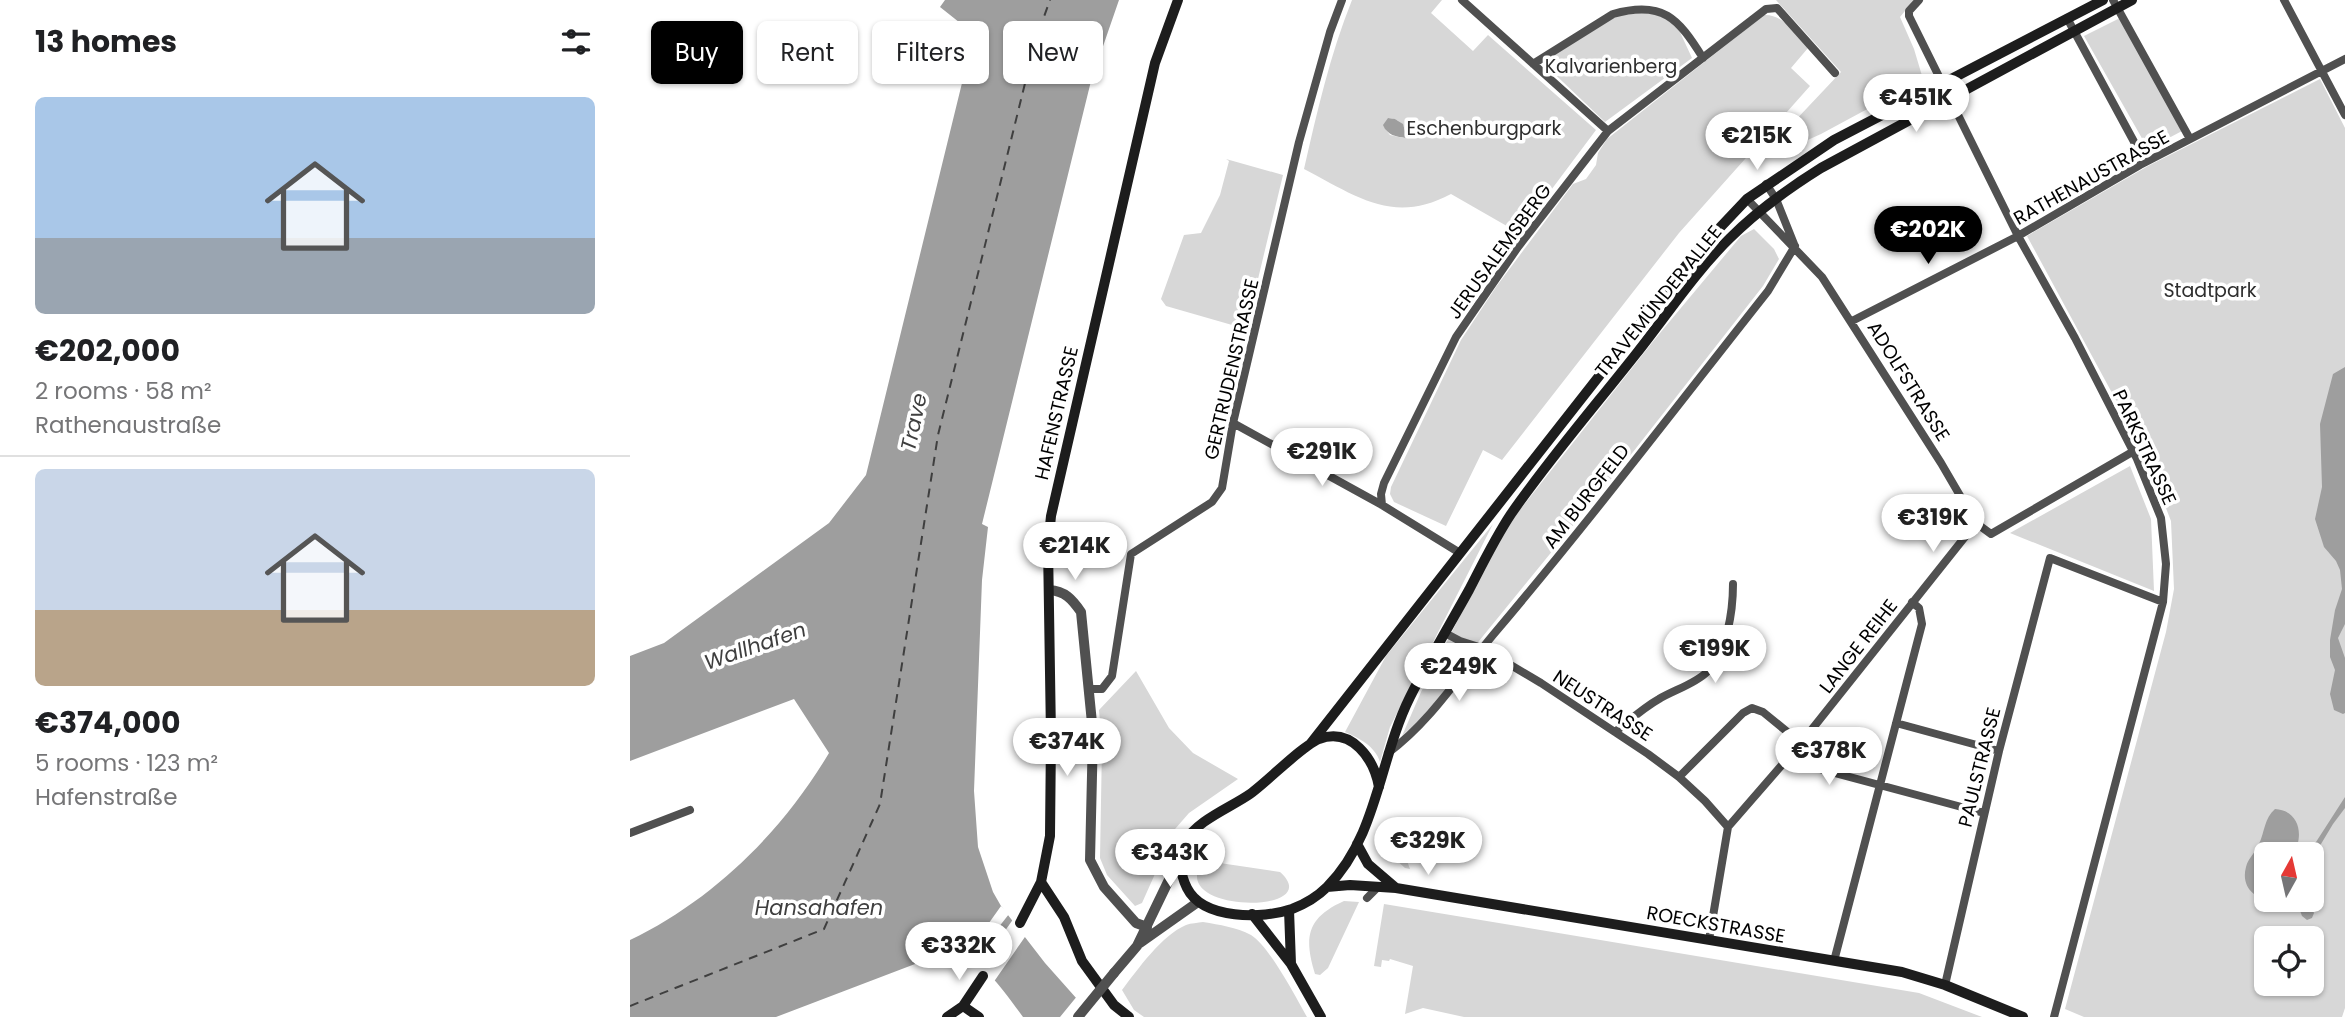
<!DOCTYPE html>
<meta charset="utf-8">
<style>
body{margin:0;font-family:Poppins,sans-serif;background:#f2f2f2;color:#202124;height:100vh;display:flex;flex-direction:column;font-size:26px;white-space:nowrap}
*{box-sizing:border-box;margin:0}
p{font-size:23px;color:#757577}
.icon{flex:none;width:38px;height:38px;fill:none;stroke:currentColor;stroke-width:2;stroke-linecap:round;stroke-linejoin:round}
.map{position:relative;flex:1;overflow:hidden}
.side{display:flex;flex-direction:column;background:#fff;width:630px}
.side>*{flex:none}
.banner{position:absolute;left:21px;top:21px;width:665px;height:63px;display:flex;gap:14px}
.needle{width:46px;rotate:8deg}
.tools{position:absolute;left:1624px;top:842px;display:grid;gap:14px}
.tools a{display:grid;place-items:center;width:70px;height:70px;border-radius:10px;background:#fff;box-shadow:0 2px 5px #0004;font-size:35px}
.price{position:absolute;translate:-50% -60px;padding:0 16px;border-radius:24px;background:#fff;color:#222;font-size:23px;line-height:46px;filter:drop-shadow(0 2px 4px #0008)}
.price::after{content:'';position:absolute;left:50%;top:42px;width:21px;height:16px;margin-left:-10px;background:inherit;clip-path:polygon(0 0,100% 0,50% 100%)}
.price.active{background:#000;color:#fff}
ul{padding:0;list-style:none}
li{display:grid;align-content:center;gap:14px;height:371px;padding:0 35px}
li+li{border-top:2px solid #e0e0e0}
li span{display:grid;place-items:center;height:217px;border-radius:10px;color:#555}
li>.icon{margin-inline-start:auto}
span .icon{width:126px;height:126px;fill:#fffc;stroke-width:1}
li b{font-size:30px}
h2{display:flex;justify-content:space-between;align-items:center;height:84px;padding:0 35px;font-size:30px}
.pill{padding:0 24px;border-radius:10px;background:#fff;box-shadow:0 2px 5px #0004;font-size:24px;line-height:63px}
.pill.active{background:#000;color:#fff}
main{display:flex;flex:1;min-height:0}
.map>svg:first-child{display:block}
.green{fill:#d7d7d7;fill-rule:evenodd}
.water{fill:#9e9e9e}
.pier{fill:#fff}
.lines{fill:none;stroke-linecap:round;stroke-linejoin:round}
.ferry{stroke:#3f3f3f;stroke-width:2;stroke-dasharray:9 7;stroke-linecap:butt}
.minor{stroke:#505050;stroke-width:8}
.tertiary{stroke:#505050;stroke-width:10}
.secondary{stroke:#1d1d1d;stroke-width:10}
.tertiary-bridge{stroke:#505050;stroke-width:10}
.labels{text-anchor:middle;stroke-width:7;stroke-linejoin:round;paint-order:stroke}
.park-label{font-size:19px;fill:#2e2e2e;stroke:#fff}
.street-label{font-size:19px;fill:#000;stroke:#fff}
.water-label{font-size:21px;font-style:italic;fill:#3f3f3f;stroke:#fff}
</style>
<main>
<section class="side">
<h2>13 homes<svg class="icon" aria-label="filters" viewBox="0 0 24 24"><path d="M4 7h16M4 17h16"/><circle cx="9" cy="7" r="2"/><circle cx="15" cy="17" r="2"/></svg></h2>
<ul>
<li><span style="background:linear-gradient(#a9c7e8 65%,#9aa5b1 0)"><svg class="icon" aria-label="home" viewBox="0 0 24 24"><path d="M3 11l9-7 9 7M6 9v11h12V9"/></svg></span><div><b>€202,000</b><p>2 rooms · 58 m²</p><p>Rathenaustraße</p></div></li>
<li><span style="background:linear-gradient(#c9d6e8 65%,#b9a48a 0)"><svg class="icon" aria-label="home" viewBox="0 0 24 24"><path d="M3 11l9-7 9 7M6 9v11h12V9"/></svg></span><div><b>€374,000</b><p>5 rooms · 123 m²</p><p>Hafenstraße</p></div></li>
</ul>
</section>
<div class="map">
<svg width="1715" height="1017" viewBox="0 0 1715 1017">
<rect width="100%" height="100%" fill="#fff"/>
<!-- green -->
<path class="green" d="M 722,0 L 812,0 L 801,13 L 843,51 L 858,35 L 966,130 L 889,233 L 821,194 C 763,225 726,196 674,169 C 687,112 700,55 722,0 ZM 758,118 C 770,119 774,124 777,136 L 773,138 L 760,135 L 756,130 Z
M 1146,0 L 1284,0 L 1270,17 L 1284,49 L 1293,79 L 1191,134 L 1151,152 L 1143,144 L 1211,72 Z
M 1027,11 L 1049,30 L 1062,58 L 975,122 L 912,62 L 984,16 Z
M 1134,15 C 1154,14 1166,35 1178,48 L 1161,68 L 1180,86 L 1049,233 L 872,460 L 853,450 L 816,526 L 764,502 L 760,494 L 761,487 L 831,340 L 866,287 L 943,184 L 956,179 L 966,165 L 968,153 L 977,139 Z
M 1490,18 L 1552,131 L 1518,149 L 1454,36 Z
M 1690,79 L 1715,128 L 1715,1008 L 1712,1017 L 1454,1017 L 1435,1009 L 1536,632 L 1544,589 L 1541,521 L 1514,452 L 1397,236 L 1518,166 ZM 1636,854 L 1682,854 L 1682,900 L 1636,900 ZM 1636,938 L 1682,938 L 1682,984 L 1636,984 Z
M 596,159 L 653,175 L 616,329 L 536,306 L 531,299 L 554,235 L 571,233 L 590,195 L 599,161 Z
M 1124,229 L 1144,249 L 1149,259 L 1133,286 L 1003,452 L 849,641 L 801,709 L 772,736 L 791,692 L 874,530 L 1025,339 L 1111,236 Z
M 1500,466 L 1521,519 L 1524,591 L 1380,533 Z
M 863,524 L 760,727 L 750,762 C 745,746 729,738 715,732 L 756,656 Z
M 506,671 L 539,728 L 563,753 L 608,779 L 559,813 L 545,829 L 512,903 L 505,906 L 477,875 L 470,858 L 472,746 L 469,710 Z
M 769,834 L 772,837 L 772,847 L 780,869 L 775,868 L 764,858 L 767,835 Z
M 583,862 L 650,872 C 694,911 564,914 567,875 C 568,867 576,864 583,862 Z
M 714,901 L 729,902 L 698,968 L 690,975 L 685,974 C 674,938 676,918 714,901 Z
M 754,904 L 1289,993 L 1352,1017 L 834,1017 L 793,1008 L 775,1014 L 783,966 L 760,959 L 759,961 L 752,960 L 751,967 L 744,966 Z
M 573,922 C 590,925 606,927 621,935 C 639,946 666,997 677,1017 L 514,1017 L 504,1010 L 492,990 C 508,969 532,935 556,925 C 561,923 568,923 573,922 Z"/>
<!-- water -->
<path class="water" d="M 315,0 L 489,0 L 461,81 L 352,524 L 358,527 L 352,580 L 344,791 L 348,847 L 363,892 L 371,906 L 415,963 L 463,1017 L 393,1017 C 372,989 347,947 306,956 L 146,1017 L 0,1017 L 0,940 C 83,900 152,832 199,753 L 164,699 L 0,761 L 0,656 L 34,643 L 199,523 L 236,475 L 344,34 L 310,7 Z
M 758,118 L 765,119 L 773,124 L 777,138 C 766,137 757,135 753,125 Z
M 1715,367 L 1715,624 L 1708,638 L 1715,658 L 1715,713 L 1713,714 L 1704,710 L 1700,694 L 1705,670 L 1700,657 L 1700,640 L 1705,610 L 1712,589 L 1710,570 L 1706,561 L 1694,547 L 1685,519 L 1692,487 L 1690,424 L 1703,374 Z
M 1715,797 L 1715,808 L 1703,824 L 1682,859 L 1682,854 L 1636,854 L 1636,900 L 1647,900 C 1628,902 1610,889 1616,867 C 1618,858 1626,852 1629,844 C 1635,831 1634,819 1645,809 C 1665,810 1673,828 1667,846 L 1675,850 L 1686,842 Z
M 1666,900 L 1678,900 L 1684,913 L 1682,918 L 1677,920 L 1672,916 Z"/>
<!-- pier -->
<path class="pier" d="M 371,906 L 379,914 L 340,964 L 332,961 Z
M 384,918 L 397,934 L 363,983 L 348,969 Z
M 448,995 L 466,1015 L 467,1017 L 430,1017 Z"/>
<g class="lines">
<!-- ferry -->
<path class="ferry" d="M 0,1006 L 194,929 L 250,804 L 308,435 L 406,39 L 420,0"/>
<!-- minor -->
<path class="minor" d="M 832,0 L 978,131
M 1289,0 L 1279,11 L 1279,16 L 1388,236 L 1445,338 L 1507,459 L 1531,518 L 1536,564 L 1533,602 L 1424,1017
M 1483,0 L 1560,139
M 1654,0 L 1715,115
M 1437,18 L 1515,162
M 903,64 L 983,14 C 1033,0 1048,18 1073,58
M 1136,184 L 1146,199 L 1164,244
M 1117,199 L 1192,277 L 1311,463 L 1346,523 L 1361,534 L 1504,451
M 1222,321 L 1388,236 L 1510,165 L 1715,59
M 603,423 L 752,505 L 830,553
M 752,505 L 751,494 L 754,483 L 826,337 L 888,247 L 978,131 L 1136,9 L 1147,8 L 1205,73
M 815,633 L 830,641 L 852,648 L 911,683 L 1018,754 L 1049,777 L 1075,801 L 1098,827
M 459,689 L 472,689 L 482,676 L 501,554 L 582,502 L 592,488 L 603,423 L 669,142 L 700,32 L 712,0
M 1266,723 L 1369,751
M 985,732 C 999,721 1013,708 1029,699 C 1044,690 1065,684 1077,672 C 1097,653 1103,611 1103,584
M 758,753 C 801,721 829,676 863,635 C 958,523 1047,406 1138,291 L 1165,246
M 1156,760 L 1354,813
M 1049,777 L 1113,713 L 1122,708 L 1133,712 L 1171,743
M 0,833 L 60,810
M 737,898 L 748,887
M 1079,940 L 1098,827 L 1171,743 L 1346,523
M 1204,961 L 1292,624 L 1289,608 L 1282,602
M 1315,985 L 1369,751 L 1420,558 L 1533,602"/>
<!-- tertiary -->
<path class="tertiary" d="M 419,590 C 435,591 442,599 451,612 L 463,733 L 460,860 L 474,887 L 506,923 L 517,927
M 510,943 L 568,902
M 484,973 L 507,946 L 550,857"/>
<!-- secondary -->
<path class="secondary" d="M 681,743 L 1065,254 L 1117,199 L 1204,140 L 1473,0
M 749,787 C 744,759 722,727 689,739 C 672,746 638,781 620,794 C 600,808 567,820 555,842 C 548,856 550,874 557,888 C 573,920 633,919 662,909 C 675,904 687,897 697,887 C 748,836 749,759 780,697 C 798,661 819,626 839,590 C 852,565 865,538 881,514 C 920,458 965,406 1006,354 C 1037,315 1065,272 1100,238 C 1127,211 1159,188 1191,168 L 1502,0
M 727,844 L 738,864 L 766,888
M 411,882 L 434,917 L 452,961 L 484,1005 L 499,1017
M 697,887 L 720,885 L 766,888 L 1272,972 L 1315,985 L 1393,1017
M 659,910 L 661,964
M 622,914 L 661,964 L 691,1017
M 390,923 L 411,882 L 420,836 L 421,736 L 418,546 L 421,516 L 525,63 L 548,0
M 333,1006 L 349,1017
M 317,1017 L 333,1006 L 353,976"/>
<!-- tertiary-bridge -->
<path class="tertiary-bridge" d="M 448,1017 L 484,973"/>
</g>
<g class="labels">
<!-- park labels -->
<g class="park-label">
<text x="981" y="73">Kalvarienberg</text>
<text x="854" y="135">Eschenburgpark</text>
<text x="1580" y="297">Stadtpark</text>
</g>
<!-- street labels -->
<g class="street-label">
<text transform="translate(1461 177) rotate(-29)" y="7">RATHENAUSTRASSE</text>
<text transform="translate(869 251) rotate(-54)" y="7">JERUSALEMSBERG</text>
<text transform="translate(1028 301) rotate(-51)" y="7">TRAVEMÜNDER ALLEE</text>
<text transform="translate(601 369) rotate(-77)" y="7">GERTRUDENSTRASSE</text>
<text transform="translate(1279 381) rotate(58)" y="7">ADOLFSTRASSE</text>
<text transform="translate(426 413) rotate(-77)" y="7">HAFENSTRASSE</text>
<text transform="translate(1515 447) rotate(65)" y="7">PARKSTRASSE</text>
<text transform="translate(956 496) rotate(-52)" y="7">AM BURGFELD</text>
<text transform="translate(1228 646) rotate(-52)" y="7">LANGE REIHE</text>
<text transform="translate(973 705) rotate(33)" y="7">NEUSTRASSE</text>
<text transform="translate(1349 767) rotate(-76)" y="7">PAULSTRASSE</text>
<text transform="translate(1086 924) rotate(10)" y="7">ROECKSTRASSE</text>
</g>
<!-- water labels -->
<g class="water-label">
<text transform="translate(284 422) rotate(-78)" y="7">Trave</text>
<text transform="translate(125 646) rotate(-19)" y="7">Wallhafen</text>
<text x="189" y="915">Hansahafen</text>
</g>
</g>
</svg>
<div class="tools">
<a><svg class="needle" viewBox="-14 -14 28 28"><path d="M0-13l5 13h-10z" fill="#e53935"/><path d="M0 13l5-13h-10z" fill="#757577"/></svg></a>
<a><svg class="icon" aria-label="locate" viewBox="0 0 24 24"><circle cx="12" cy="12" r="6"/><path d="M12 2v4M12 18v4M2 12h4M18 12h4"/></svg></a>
</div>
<b class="price" style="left:1286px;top:134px">€451K</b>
<b class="price" style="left:1127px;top:172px">€215K</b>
<b class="price active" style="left:1298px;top:266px">€202K</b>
<b class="price" style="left:692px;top:488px">€291K</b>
<b class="price" style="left:1303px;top:554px">€319K</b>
<b class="price" style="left:445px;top:582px">€214K</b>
<b class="price" style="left:1085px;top:685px">€199K</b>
<b class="price" style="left:829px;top:703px">€249K</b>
<b class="price" style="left:437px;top:778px">€374K</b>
<b class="price" style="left:1199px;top:787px">€378K</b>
<b class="price" style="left:798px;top:877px">€329K</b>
<b class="price" style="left:540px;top:889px">€343K</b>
<b class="price" style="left:329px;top:982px">€332K</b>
<div class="banner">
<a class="pill active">Buy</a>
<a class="pill">Rent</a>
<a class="pill">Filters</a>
<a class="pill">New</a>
</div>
</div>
</main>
